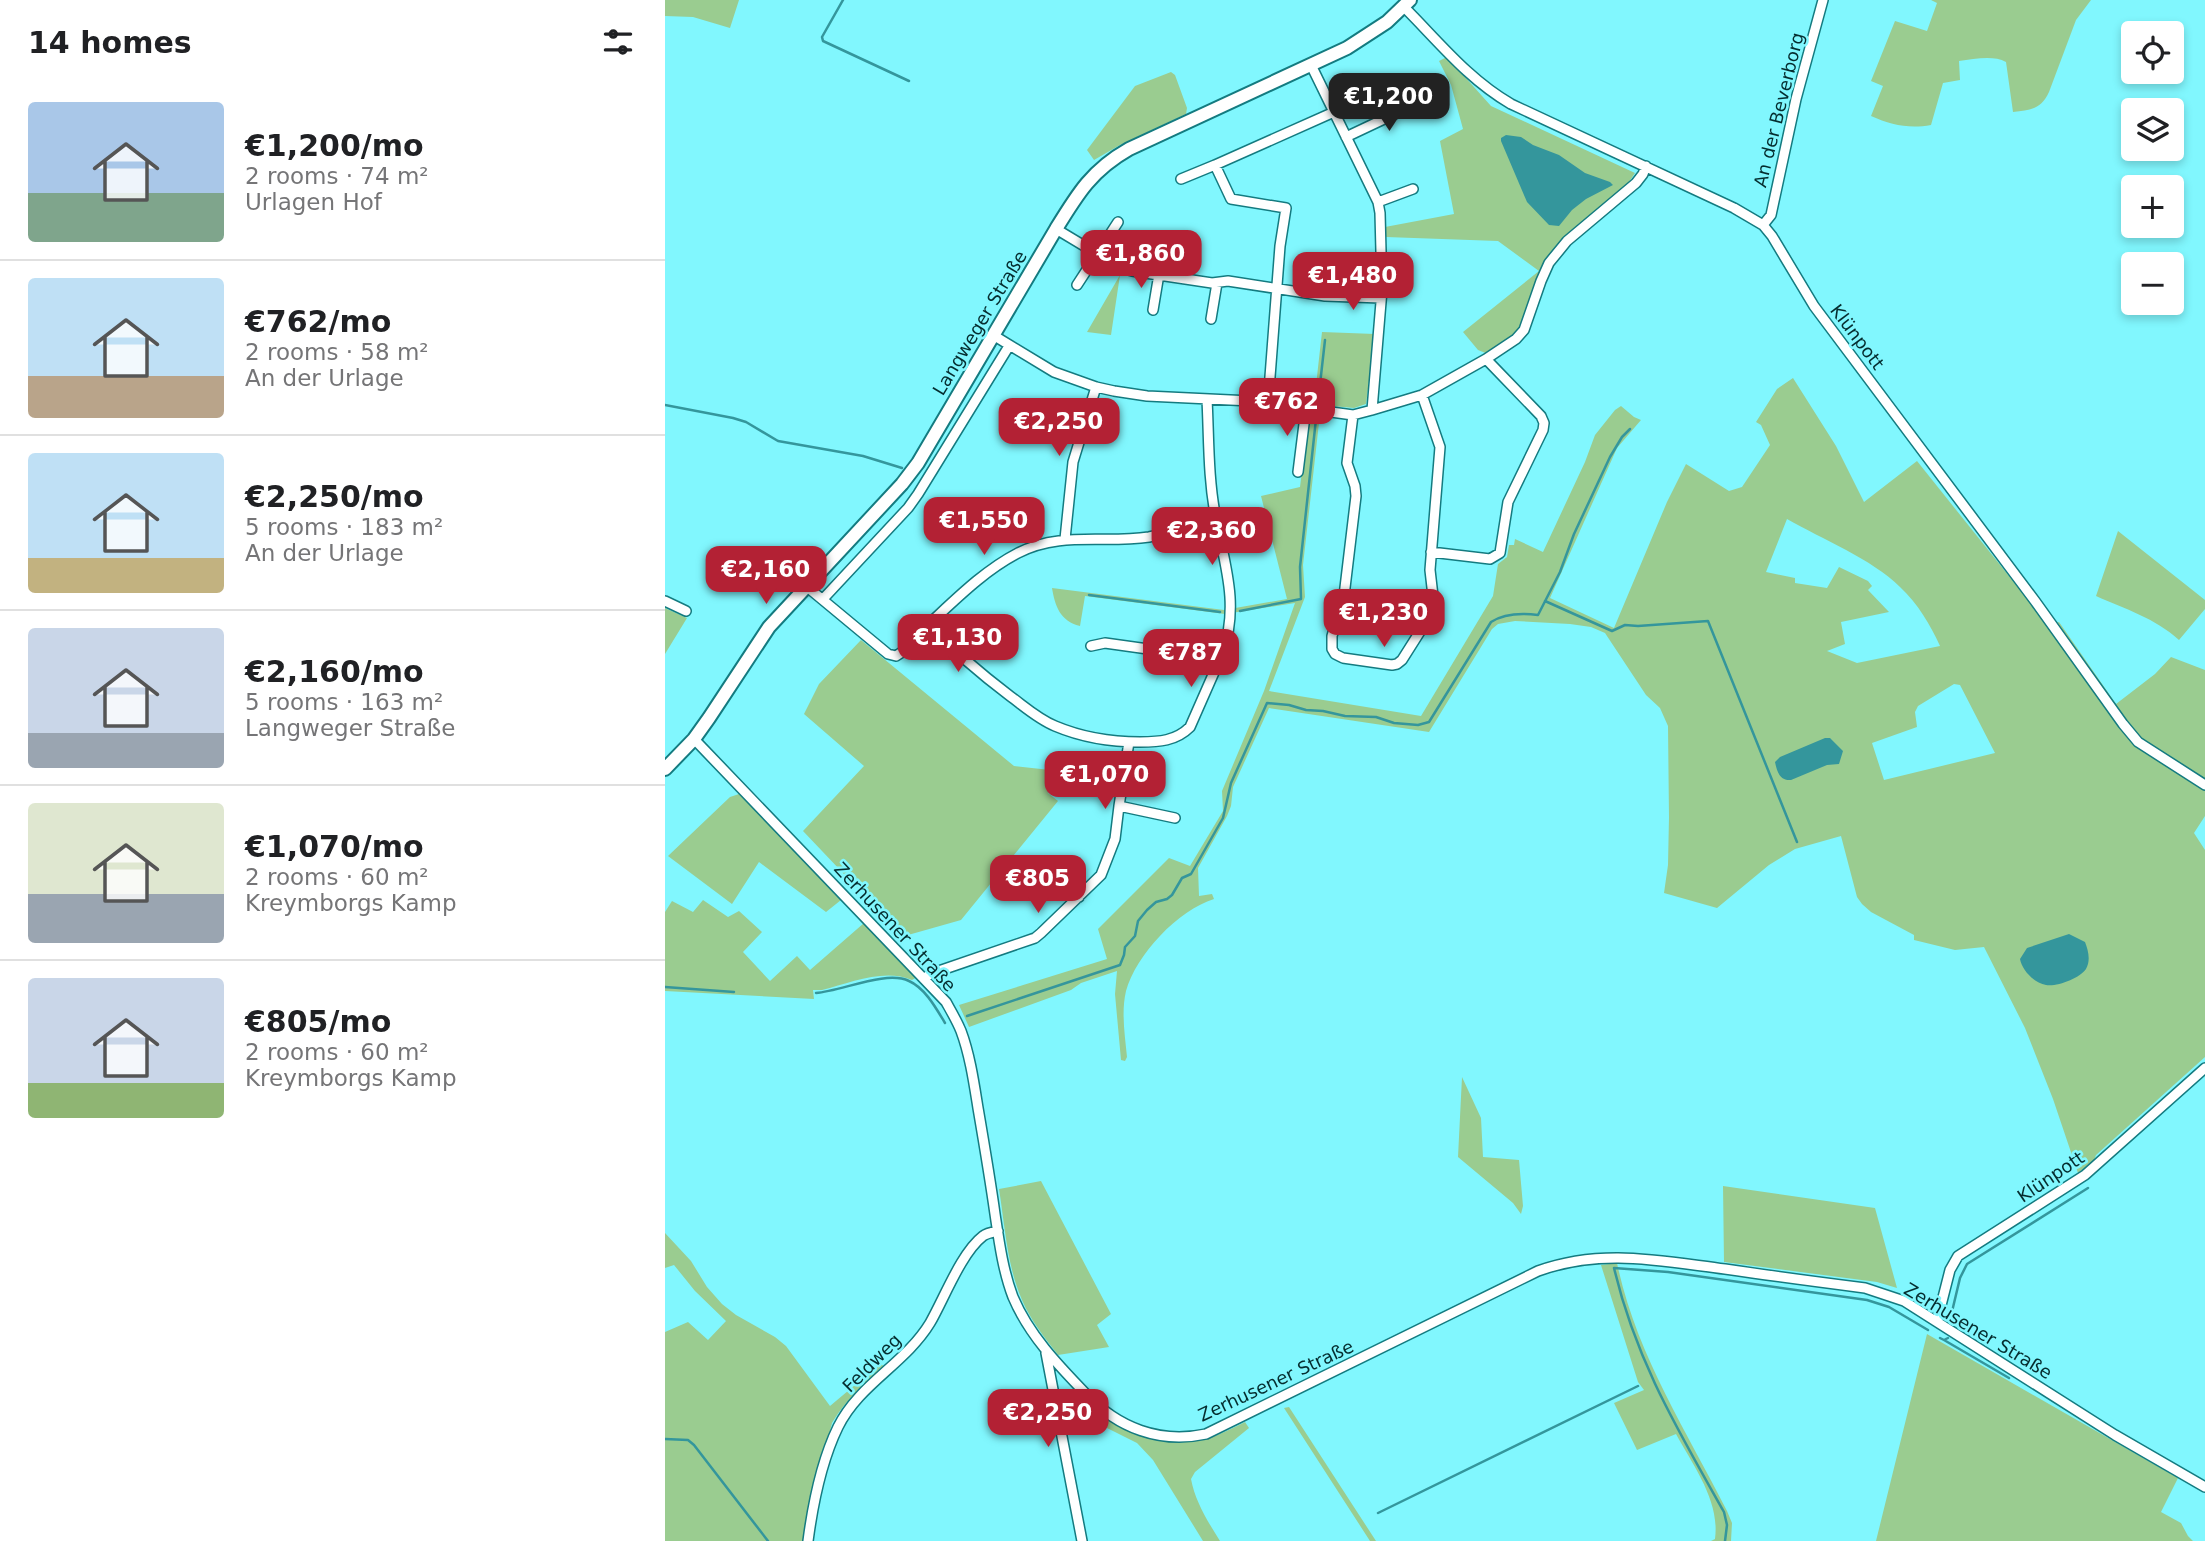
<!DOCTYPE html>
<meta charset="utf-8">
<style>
body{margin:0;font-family:"DejaVu Sans",sans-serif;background:#f6f6f6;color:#202124;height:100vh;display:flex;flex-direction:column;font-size:26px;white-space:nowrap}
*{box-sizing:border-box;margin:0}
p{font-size:23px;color:#757577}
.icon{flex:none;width:38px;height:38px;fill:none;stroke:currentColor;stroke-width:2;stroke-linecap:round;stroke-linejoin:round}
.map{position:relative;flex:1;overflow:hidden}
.drawer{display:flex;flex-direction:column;background:#fff;width:665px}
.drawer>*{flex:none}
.fabs{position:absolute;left:1456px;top:21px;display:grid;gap:14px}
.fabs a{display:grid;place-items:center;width:63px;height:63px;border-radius:7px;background:#fff;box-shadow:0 4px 10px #0003;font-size:35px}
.price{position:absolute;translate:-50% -60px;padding:0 16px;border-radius:14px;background:#b32134;color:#fff;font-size:23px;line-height:46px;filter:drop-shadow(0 2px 4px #0008)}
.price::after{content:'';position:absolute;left:50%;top:42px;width:21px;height:16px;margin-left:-10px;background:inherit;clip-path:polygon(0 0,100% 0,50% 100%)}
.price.on{background:#222;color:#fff}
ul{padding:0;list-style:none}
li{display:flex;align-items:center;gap:21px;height:175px;padding:0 28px}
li+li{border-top:2px solid #e0e0e0}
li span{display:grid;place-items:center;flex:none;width:196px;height:140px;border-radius:7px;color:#555}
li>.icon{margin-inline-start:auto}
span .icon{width:84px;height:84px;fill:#fffc;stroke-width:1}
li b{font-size:30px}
h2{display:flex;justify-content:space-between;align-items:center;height:84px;padding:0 28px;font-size:30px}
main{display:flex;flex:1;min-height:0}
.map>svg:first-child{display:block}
.green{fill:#9acc90;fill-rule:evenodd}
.water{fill:#34969c}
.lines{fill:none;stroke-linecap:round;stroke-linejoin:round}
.stream{stroke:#34969c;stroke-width:2.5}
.street-casing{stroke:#147b80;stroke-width:12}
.secondary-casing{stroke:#147b80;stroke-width:16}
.street{stroke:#fff;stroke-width:9}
.secondary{stroke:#fff;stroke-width:12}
.labels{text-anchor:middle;stroke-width:5;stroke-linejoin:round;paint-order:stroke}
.street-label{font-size:18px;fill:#052d2f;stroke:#81f7fe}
</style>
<main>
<section class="drawer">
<h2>14 homes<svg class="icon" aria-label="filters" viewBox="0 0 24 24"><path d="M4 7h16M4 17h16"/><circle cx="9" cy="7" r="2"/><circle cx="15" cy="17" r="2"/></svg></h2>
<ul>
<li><span style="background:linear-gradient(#a9c7e8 65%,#7fa58c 0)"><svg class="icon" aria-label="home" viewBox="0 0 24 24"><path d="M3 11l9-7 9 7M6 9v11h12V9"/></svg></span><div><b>€1,200/mo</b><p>2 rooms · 74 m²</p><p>Urlagen Hof</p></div></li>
<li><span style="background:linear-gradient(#bfe0f5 70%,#b9a48a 0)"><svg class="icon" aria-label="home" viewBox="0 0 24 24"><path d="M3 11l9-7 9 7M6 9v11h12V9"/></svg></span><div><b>€762/mo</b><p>2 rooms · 58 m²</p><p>An der Urlage</p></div></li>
<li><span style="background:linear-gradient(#bfe0f5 75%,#c2b280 0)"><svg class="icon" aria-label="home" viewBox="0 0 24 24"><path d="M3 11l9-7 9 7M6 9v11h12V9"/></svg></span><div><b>€2,250/mo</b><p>5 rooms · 183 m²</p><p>An der Urlage</p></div></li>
<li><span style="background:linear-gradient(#c9d6e8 75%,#9aa5b1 0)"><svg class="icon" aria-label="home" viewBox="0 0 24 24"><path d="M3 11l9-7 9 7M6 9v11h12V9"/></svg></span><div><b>€2,160/mo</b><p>5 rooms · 163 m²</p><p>Langweger Straße</p></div></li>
<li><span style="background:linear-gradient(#dfe7d0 65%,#9aa5b1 0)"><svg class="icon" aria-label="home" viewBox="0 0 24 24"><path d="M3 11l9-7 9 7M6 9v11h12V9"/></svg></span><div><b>€1,070/mo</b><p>2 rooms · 60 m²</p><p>Kreymborgs Kamp</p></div></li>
<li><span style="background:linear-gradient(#c9d6e8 75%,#8fb573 0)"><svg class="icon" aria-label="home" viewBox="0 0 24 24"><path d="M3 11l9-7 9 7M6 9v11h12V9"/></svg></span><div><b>€805/mo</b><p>2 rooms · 60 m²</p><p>Kreymborgs Kamp</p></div></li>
</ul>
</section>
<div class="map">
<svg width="1540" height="1541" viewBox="0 0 1540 1541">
<rect width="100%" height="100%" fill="#81f7fe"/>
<!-- green -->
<path class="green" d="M 0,0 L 74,0 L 65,28 L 28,17 L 0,16 Z
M 1266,0 L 1426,0 L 1411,20 L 1384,92 C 1376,109 1366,110 1348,112 L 1341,62 C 1328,55 1310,59 1294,61 L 1295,80 L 1278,83 L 1266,125 C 1244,129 1226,125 1206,116 L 1218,86 L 1206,81 L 1230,21 L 1262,31 L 1272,3 Z
M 782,57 L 826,106 L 970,173 L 958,191 L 890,248 L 880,263 L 854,330 L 823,354 L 813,350 L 798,332 L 874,271 L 833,241 L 721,237 L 720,227 L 789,214 L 775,141 L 798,129 L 786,85 L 774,61 Z
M 506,72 L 510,75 L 522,108 L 521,114 L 455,145 L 429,160 L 422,150 L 470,86 Z
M 455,275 L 446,335 L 422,332 Z
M 657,332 L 710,334 L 701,404 L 689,408 L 656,405 L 638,565 L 640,597 L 604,691 L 756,716 L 828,596 L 833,564 L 842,557 L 844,545 L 849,545 L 850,539 L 878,552 L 920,462 L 930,435 L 950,410 L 956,406 L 969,417 L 976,420 L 952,448 L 885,598 L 949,628 L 1002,502 L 1021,464 L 1064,491 L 1077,487 L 1105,445 L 1096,425 L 1091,422 L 1112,389 L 1128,378 L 1171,446 L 1199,502 L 1252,461 L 1384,626 L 1394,622 L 1451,704 L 1490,674 L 1506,657 L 1540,670 L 1540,816 L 1529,833 L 1540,850 L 1540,1057 L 1431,1155 L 1429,1160 L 1413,1173 L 1388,1099 L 1360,1028 L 1319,947 L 1290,950 L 1249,940 L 1249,935 L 1206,912 L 1197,904 L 1192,897 L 1176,836 L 1130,849 L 1104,865 L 1052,908 L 999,893 L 1003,865 L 1004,817 L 1003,726 L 995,708 L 981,695 L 940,633 L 926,627 L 905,624 L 850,621 L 833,624 L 827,629 L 764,732 L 604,708 L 568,787 L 566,806 L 562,816 L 533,868 L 534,896 L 547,894 L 549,899 C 513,910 471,955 461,991 C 456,1012 460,1036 462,1057 L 460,1061 L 456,1060 L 450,994 L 452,971 L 416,983 L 406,990 L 304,1027 L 294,1005 L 442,959 L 433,929 L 504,858 L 525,866 L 558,811 L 557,791 L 599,691 L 630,603 L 560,614 L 420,596 L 415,626 C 395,621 390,606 387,588 L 559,610 L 622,599 L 596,496 L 635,487 L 644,413 L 648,412 ZM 1122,519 C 1157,539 1207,559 1235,587 C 1253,604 1265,624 1275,646 L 1192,663 L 1162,651 L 1180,644 L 1176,622 L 1224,612 L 1203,590 L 1207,586 L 1203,581 L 1174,567 L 1162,588 L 1130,583 L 1130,578 L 1101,572 ZM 1289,684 L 1295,685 L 1330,753 L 1219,780 L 1207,743 L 1252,727 L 1250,712 L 1253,706 Z
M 1453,531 L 1540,600 L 1540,609 L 1514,640 C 1490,618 1460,609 1431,596 Z
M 0,608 L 22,618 L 0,654 Z
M 196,640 L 349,766 L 394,771 L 383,793 L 393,801 L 296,920 L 236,937 L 234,932 L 138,831 L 199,766 L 139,714 L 154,684 Z
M 74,794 L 176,900 L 161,912 L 94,862 L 67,904 L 3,856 L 65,797 Z
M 38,900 L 63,917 L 74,911 L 97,932 L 78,952 L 105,981 L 132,956 L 145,970 L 199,923 L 252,977 L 247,980 C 219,968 185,983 157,990 L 148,990 L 149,999 L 0,991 L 0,912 L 7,901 L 28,912 Z
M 797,1077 L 816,1118 L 818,1157 L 854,1160 L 858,1206 L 856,1214 L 848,1203 L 793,1157 Z
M 376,1181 L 446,1314 L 432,1325 L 444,1347 L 393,1355 C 380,1338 366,1321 357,1300 C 342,1266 340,1226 334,1189 Z
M 1058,1186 L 1210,1208 L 1232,1288 L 1212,1282 L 1059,1262 Z
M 0,1233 L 26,1261 L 42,1287 L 57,1304 L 71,1315 L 110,1337 L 121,1346 L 165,1406 L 215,1364 L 219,1366 C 199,1384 181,1399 167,1423 L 138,1541 L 0,1541 L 0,1332 L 23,1322 L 43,1340 L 61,1321 L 30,1291 L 9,1265 L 0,1268 Z
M 952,1263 C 971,1354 1021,1430 1062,1511 L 1067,1523 L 1066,1541 L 1046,1541 L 1050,1539 C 1055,1501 1029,1467 1011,1434 L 972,1450 L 949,1403 L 979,1390 L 973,1382 L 936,1265 Z
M 1262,1334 L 1513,1478 L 1496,1512 L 1516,1523 L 1523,1536 L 1528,1541 L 1211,1541 Z
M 410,1392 C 445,1427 493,1453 544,1438 C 556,1434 568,1428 580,1422 L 584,1428 L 530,1472 L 526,1479 C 530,1501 543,1522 555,1541 L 538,1541 L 488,1460 L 472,1443 L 442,1428 L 407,1393 Z
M 624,1407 L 711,1541 L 705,1541 L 619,1408 Z"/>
<!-- water -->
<path class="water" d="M 841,135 L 856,137 L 868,145 L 894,155 L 920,173 L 945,182 L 948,185 L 921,199 L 907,210 L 894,226 L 884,225 L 862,202 L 836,141 L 836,138 Z
M 1160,738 L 1165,738 L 1178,751 L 1174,764 L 1162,765 L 1126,780 C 1115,781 1112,772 1110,762 L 1115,757 Z
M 1404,934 L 1420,942 C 1423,950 1426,960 1421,969 C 1415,978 1392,987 1381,985 C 1369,983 1357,970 1355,959 L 1362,948 Z"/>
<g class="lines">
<!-- stream -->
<path class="stream" d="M 178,0 L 157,37 L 158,41 L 244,81
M 653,402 L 660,340
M 0,405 L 68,418 L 81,422 L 113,441 L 198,456 L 237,468
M 424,595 L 555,612
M 880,601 L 947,631 L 960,625 L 973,626 L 1043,621 L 1132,842
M 575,611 L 636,599 L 635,567 L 651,419
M 0,987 L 69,992
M 151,993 C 177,991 221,970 244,981 C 260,988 271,1008 280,1023
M 302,1016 L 455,965 L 459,955 L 460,947 L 470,936 L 473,921 L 482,910 L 491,902 L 502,899 L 507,895 L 517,878 L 526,874 L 558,818 L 566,783 L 602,703 L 624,705 L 641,710 L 658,711 L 680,716 L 711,717 L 729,723 L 753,725 L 764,722 L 826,622 C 840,613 857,613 873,615 L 895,572 L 909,534 L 945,457 L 957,437 L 965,429
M 1285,1320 L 1295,1278 L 1302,1264 L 1423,1188
M 1275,1338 L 1279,1340 L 1283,1338
M 1279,1340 L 1344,1378
M 0,1439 L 23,1440 L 29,1445 L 103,1541
M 713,1513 L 973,1386
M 1060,1541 L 1062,1525 L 1059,1512 C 1013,1430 971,1361 949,1268 L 1003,1272 L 1202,1300 L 1224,1307 L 1263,1330"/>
<!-- street casing -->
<g class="street-casing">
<path id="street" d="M 739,7 C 774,42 803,79 846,104 L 1069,208 L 1098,225 L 1107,236 L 1149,306 L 1370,601 L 1458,724 L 1473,742 L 1540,785
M 681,137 L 755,102
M 516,179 L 550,165
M 713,202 L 748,189
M 1098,225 L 1106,215 L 1131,99 L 1158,0
M 391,229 L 456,268 L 467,271 L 547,283 L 563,281 L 660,296 L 716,298
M 412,285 L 453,222
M 488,310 L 494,274
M 546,319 L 552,283
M 328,335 L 389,372 L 431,387 L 449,391 L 482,396 L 586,401 L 688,415 L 707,410 L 717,290 L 715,213 L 713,202 L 646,65
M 821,359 L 851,339 L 859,330 L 876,281 L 884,263 L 902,241 L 971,183 L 978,174 L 981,166
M 603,403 L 615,246 L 621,208 L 566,199 L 550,165 L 669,112
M 707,410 L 757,395 L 821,359 L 876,416 L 879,423 L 878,430 L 843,502 L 835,553 L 825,559 L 766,552
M 688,415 L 682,463 L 690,486 L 691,496 L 679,596 L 667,636 L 667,649 L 670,654 L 678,658 L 727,665 L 732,664 L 737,660 L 768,611 L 769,605 L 765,570 L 775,447 L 757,395
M 633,472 L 641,408
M 400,539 L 408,462 L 431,387
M 141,586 L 223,654 L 231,656 C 244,649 254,634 265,623 C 292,598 320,570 353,553 C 396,531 438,544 484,537 C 506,533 529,525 551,518
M 158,599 L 243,508 L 253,494 L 344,346
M 0,601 L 21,611
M 264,625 C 289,651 316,674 345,696 C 360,707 373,719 390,726 C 416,737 448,742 475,742 C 494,742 511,741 525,727 L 558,652 C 574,604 560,566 551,519 C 543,479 544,439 542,399
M 426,646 L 440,643 L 490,650 L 558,652
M 29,739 L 281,1002 C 286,1011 292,1021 296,1031 C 305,1055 309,1083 313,1108 C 319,1143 325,1178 330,1214 C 334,1241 338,1271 348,1297 C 364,1335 393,1365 421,1394 C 453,1428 495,1444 541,1434 L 873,1271 C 937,1248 995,1261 1060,1269 C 1107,1276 1153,1282 1200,1288 L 1239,1301 L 1450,1435 L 1540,1487
M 464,742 L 454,806 L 510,818
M 387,868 L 414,897
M 259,979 L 265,974 L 370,938 L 376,933 L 436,875 L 450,839 L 454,806
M 1272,1321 L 1285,1270 L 1293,1256 L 1420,1175 L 1540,1068
M 381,1353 L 417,1541
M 143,1541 C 148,1503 156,1462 173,1427 C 194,1384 240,1364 265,1323 C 279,1299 296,1253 318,1236 C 322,1233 328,1232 333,1231"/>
</g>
<!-- secondary casing -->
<g class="secondary-casing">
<path id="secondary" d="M 0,769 L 29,739 L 44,718 L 104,627 L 237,484 L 253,463 L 391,229 C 413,193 427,170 464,149 L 682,48 L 722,22 L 745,0"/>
</g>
<!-- street -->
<use href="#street" class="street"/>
<!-- secondary -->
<use href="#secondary" class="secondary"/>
</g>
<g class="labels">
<!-- street labels -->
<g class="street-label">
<text transform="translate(1114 110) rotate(-76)" y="6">An der Beverborg</text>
<text transform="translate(315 323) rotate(-59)" y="6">Langweger Straße</text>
<text transform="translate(1192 337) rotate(53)" y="6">Klünpott</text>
<text transform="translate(230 927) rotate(47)" y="6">Zerhusener Straße</text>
<text transform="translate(1386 1177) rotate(-34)" y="6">Klünpott</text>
<text transform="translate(1313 1331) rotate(31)" y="6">Zerhusener Straße</text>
<text transform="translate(207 1363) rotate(-45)" y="6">Feldweg</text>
<text transform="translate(611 1381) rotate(-25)" y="6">Zerhusener Straße</text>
</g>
</g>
</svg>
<div class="fabs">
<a><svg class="icon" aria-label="locate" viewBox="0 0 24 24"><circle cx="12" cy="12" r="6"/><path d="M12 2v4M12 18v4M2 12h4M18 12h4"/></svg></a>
<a><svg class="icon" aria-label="layers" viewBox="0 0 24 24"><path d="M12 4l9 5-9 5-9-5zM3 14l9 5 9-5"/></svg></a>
<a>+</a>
<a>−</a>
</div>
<b class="price on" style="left:724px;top:133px">€1,200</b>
<b class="price" style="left:476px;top:290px">€1,860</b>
<b class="price" style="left:688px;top:312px">€1,480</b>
<b class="price" style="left:622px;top:438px">€762</b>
<b class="price" style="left:394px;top:458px">€2,250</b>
<b class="price" style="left:319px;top:557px">€1,550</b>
<b class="price" style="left:547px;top:567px">€2,360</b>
<b class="price" style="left:101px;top:606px">€2,160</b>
<b class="price" style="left:719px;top:649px">€1,230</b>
<b class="price" style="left:293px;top:674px">€1,130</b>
<b class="price" style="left:526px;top:689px">€787</b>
<b class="price" style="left:440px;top:811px">€1,070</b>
<b class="price" style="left:373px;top:915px">€805</b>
<b class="price" style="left:383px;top:1449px">€2,250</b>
</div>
</main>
